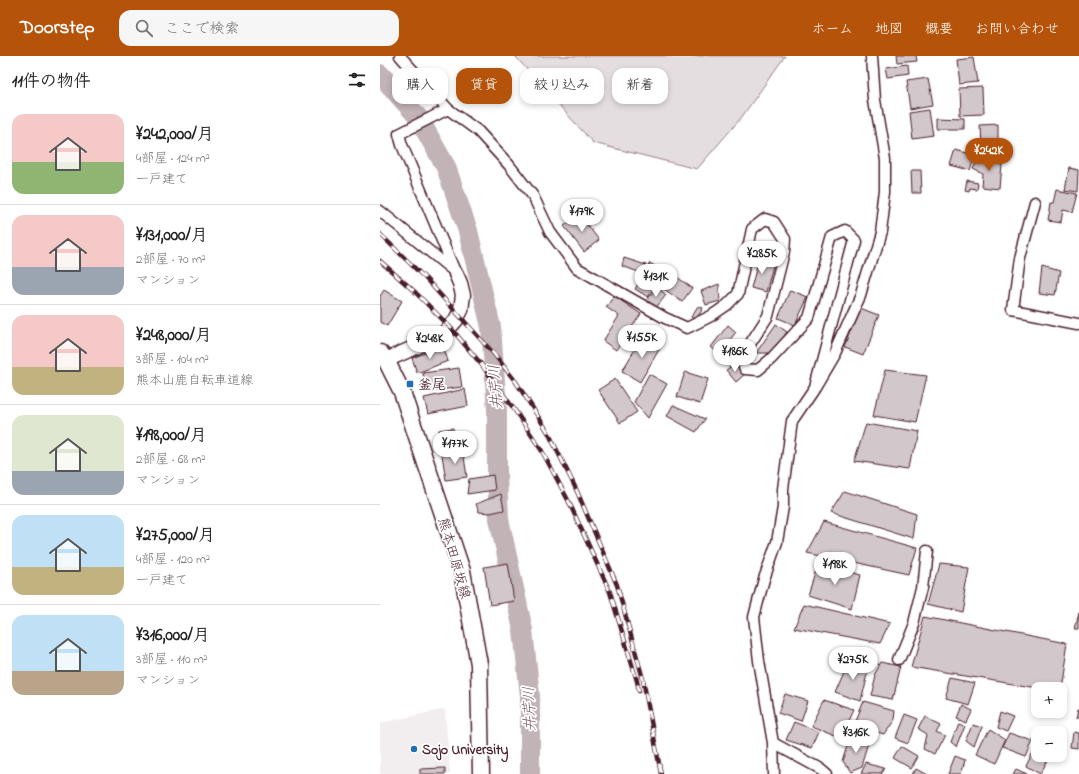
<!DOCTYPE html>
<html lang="ja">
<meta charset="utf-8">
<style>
body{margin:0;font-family:"Indie Flower","Klee One",sans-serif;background:#f6f6f6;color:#222;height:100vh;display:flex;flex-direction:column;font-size:15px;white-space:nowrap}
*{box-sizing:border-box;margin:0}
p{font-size:13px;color:#767676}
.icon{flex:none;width:22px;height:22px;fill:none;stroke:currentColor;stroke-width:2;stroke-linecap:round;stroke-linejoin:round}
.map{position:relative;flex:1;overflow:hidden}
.side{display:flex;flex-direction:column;background:#fff;width:380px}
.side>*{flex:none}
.hud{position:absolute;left:12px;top:12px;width:380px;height:36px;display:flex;gap:8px}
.controls{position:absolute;left:651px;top:626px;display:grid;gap:8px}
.controls a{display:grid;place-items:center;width:36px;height:36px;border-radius:8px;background:#fff;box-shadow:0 2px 6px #0003;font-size:20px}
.price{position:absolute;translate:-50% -34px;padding:0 9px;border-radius:14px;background:#fff;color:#222;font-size:13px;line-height:26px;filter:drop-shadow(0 1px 2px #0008)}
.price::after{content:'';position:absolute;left:50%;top:24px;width:12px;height:9px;margin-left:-6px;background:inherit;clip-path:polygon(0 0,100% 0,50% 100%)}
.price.on{background:#b45309;color:#fff}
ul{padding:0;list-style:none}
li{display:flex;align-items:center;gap:12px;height:100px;padding:0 12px}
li+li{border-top:1px solid #e0e0e0}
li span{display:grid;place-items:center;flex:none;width:112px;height:80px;border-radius:12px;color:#555}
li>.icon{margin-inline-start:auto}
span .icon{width:48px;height:48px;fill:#fffc;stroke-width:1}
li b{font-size:17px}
h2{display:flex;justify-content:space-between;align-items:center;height:48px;padding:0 12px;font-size:17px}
.pill{padding:0 14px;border-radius:12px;background:#fff;box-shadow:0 2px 6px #0003;font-size:14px;line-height:36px}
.pill.on{background:#b45309;color:#fff}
header{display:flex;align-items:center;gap:24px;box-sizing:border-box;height:56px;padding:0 20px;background:#b45309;color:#fff}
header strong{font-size:19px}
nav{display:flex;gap:22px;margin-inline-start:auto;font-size:14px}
.search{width:280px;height:36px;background:#f6f6f6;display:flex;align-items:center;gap:10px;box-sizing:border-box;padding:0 14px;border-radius:12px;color:#767676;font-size:15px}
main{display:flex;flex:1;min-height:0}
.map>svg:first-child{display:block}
.built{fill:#f2eeef}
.green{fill:#e5dee0;stroke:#987e86}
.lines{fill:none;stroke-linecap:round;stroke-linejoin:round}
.river{stroke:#c1b3b6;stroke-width:20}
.building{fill:#d2c7cb;stroke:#4a1f2b}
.minor-casing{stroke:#4a1f2b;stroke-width:13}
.secondary-casing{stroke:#4a1f2b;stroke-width:17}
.primary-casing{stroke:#4a1f2b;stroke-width:19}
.minor{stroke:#fff;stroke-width:10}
.secondary{stroke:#fff;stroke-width:14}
.primary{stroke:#fff;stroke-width:16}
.rail-casing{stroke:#4a1f2b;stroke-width:4.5}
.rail{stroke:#fff;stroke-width:3;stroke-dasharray:9;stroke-linecap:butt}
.poi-dot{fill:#1f6fb2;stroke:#fff;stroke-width:1.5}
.labels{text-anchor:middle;stroke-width:3.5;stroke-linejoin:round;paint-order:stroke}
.poi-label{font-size:14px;font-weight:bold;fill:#4a1f2b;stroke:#fff;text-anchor:start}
.street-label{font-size:14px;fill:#4a1f2b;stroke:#fff}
.water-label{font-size:15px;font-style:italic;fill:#74535c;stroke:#fff}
</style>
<header>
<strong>Doorstep</strong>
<div class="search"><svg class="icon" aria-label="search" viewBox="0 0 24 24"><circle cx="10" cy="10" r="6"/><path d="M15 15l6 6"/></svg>ここで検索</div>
<nav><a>ホーム</a><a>地図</a><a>概要</a><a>お問い合わせ</a></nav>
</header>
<main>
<section class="side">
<h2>11件の物件<svg class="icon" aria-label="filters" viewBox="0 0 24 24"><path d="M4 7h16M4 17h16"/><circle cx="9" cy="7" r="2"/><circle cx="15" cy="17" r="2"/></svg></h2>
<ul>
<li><span style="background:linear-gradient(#f6c9c9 60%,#8fb573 0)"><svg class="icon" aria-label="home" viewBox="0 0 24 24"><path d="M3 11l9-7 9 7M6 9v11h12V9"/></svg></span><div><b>¥242,000/月</b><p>4部屋 · 124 m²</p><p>一戸建て</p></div></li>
<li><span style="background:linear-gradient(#f6c9c9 65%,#9aa5b1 0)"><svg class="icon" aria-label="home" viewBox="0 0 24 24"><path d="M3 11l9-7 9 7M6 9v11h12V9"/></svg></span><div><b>¥131,000/月</b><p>2部屋 · 70 m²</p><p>マンション</p></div></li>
<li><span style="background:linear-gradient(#f6c9c9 65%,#c2b280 0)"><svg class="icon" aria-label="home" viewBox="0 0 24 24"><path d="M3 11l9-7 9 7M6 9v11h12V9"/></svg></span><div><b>¥248,000/月</b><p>3部屋 · 104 m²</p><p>熊本山鹿自転車道線</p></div></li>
<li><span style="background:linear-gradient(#dfe7d0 70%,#9aa5b1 0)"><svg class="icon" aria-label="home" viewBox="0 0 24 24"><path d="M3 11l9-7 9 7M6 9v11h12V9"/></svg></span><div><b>¥198,000/月</b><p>2部屋 · 68 m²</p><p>マンション</p></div></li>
<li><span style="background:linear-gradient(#bfe0f5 65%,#c2b280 0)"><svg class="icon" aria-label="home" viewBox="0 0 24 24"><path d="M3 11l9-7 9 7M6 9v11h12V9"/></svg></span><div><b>¥275,000/月</b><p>4部屋 · 120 m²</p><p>一戸建て</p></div></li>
<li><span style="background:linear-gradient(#bfe0f5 70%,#b9a48a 0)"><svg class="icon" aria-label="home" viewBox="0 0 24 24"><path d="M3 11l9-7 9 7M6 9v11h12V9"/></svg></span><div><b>¥316,000/月</b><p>3部屋 · 110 m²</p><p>マンション</p></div></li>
</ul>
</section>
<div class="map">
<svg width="699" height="718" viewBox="0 0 699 718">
<rect width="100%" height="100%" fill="#fff"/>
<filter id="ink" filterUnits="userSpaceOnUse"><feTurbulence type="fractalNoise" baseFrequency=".025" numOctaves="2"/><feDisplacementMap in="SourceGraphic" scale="8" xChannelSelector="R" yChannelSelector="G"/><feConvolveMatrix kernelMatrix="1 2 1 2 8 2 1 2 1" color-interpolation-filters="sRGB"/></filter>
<g filter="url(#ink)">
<!-- built -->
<path class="built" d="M 65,653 L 70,718 L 0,718 L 0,667 Z"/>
<!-- green -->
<path class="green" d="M 135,0 L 405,0 L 361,62 L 317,113 L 213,87 Z"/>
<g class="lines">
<!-- river -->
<path class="river" d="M 0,18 L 38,61 L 66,111 L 88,175 L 111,271 L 117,354 L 117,419 L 119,463 L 143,574 L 150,640 L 150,718"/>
</g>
<!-- building -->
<path class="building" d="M 516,0 L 536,0 L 537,6 L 517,8 Z
M 594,1 L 598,27 L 579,29 L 576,3 Z
M 527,10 L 528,20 L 508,23 L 506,13 Z
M 548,23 L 553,48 L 530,52 L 526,26 Z
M 603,32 L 604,59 L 580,60 L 579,33 Z
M 550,52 L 554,80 L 532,83 L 529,55 Z
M 558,62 L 585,63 L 585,73 L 558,73 Z
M 618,69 L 618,88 L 601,89 L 600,70 Z
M 576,94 L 595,99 L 590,115 L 571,110 Z
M 599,99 L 622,109 L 620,132 L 602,130 L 603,118 L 593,113 Z
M 689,112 L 699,114 L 698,135 L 685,133 Z
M 531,115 L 540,115 L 541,137 L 532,137 Z
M 587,125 L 598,127 L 597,133 L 590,132 L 589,135 L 585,134 Z
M 677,133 L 697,137 L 692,156 L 683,154 L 681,166 L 668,164 L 671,146 L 674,146 Z
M 199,158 L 219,184 L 204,196 L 184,170 Z
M 244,202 L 266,209 L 264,218 L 242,210 Z
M 379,202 L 394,206 L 386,236 L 371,232 Z
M 270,207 L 284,216 L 268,241 L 255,233 Z
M 662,212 L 679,217 L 675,239 L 659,237 Z
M 290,216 L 312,232 L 302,246 L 280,230 Z
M 339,228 L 340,245 L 326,249 L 321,235 Z
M 277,231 L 286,239 L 275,253 L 266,245 Z
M 4,234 L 22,245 L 7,270 L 0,266 L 0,240 Z
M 410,234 L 428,241 L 415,269 L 398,262 Z
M 234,240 L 261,258 L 236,294 L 223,285 L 239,260 L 226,251 Z
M 318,250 L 323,252 L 316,264 L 311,261 Z
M 481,252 L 499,259 L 483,298 L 465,291 Z
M 396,268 L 407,276 L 392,297 L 376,297 Z
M 348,269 L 356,276 L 339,298 L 331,291 Z
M 275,283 L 283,287 L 260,326 L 242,315 L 257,290 Z
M 63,290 L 68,305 L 37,317 L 32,302 Z
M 355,308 L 364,319 L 356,326 L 346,314 Z
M 79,312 L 82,331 L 45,336 L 43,317 Z
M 505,314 L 546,319 L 535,366 L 494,359 Z
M 305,316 L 328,323 L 320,348 L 297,341 Z
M 269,318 L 287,328 L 268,362 L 254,346 Z
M 235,323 L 257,356 L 240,367 L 218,334 Z
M 85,333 L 88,350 L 48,358 L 44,342 Z
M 293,349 L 325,363 L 316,376 L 287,360 Z
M 486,366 L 537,375 L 530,413 L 474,405 Z
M 73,372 L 75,386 L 61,388 L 59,374 Z
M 83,394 L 87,421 L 66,424 L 62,399 Z
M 113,419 L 115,434 L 87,438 L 89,423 Z
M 465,435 L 537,458 L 534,483 L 451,457 Z
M 121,438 L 124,454 L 110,457 L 99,456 L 96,448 Z
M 444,466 L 537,492 L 529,519 L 427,497 Z
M 128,507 L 134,545 L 110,549 L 104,511 Z
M 438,508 L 480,519 L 472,553 L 428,539 Z
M 559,508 L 589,511 L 581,556 L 548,548 Z
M 424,548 L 510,568 L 500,588 L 414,572 Z
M 699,556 L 699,572 L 695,572 Z
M 545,560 L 687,588 L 680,633 L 664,633 L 531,611 Z
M 468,606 L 488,612 L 480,645 L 455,636 Z
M 502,607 L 521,611 L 513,644 L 490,640 L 495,619 Z
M 572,622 L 595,627 L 588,648 L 566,642 Z
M 405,638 L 428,645 L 421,665 L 398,657 Z
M 444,644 L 474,654 L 461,682 L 431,670 Z
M 483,646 L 514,655 L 513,664 L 503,679 L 473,670 Z
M 581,648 L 591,653 L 586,664 L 576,660 Z
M 698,652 L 699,652 L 699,661 L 696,661 Z
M 620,655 L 633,660 L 626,675 L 616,671 Z
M 524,659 L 537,664 L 528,687 L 515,682 Z
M 545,660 L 561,668 L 557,675 L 565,679 L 555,698 L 545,693 L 548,679 L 538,673 Z
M 578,665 L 585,668 L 576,691 L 570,686 Z
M 414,666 L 439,676 L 432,692 L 406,684 Z
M 593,667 L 602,670 L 594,691 L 586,685 Z
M 608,673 L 625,684 L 614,708 L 595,699 Z
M 694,676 L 699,677 L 699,693 L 692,692 Z
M 629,677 L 653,685 L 646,701 L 622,692 Z
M 471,680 L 490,686 L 482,712 L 470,717 L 463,706 Z
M 522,690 L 539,700 L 532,712 L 515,702 Z
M 655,692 L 658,693 L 658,699 L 671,699 L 660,718 L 646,710 Z
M 575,700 L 585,704 L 581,718 L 568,718 Z
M 486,708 L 506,713 L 503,718 L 481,718 Z
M 65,712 L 65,718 L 40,718 L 40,713 Z
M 536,712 L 547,718 L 533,718 Z
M 636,713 L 647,718 L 633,718 Z"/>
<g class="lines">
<!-- minor casing -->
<g class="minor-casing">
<path id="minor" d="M 20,0 L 68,53 L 98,75 L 129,109 L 153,140 L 170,176 L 197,212 L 285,262 L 307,272 L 331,260 L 347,249 L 358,238 L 372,173 L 385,163 L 394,166 L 405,183 L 404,196 L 388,260 L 361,302 L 365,313 L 378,314 L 391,303 L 429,262 L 452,181 L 465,175 L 474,184 L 435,331
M 68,53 L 19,78 L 22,89 L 76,218
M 655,146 L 640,202 L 633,254 L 699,267
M 0,155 L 75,216
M 519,604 L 534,567 L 543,531 L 547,495
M 393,687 L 441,713 L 447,718
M 394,718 L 393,687 L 379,605 L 374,561 L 384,523 L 397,486 L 403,451 L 403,433 L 412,365 L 435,331 L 455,297 L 481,239 L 500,176 L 505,136 L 505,102 L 495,44 L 492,0"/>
</g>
<!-- secondary casing -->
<g class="secondary-casing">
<path id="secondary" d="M 6,304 L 63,279 L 76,264 L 81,254 L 83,239 L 80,227 L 76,218"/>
</g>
<!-- primary casing -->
<g class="primary-casing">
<path id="primary" d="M 0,297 L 6,304 L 22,336 L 82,515 L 99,608 L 101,718"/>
</g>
<!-- minor -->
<use href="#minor" class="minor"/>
<!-- secondary -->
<use href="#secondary" class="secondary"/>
<!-- primary -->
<use href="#primary" class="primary"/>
<!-- rail casing -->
<g class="rail-casing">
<path id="rail" d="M 0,178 L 46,223 L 114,298 L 136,326 L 168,376 L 196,433 L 237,529 L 263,623 L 281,718
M 0,205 L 34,235 L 70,271 L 101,308 L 134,353 L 162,395 L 188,444 L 230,536 L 257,625 L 259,635"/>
</g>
<!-- rail -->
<use href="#rail" class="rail"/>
</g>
</g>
<!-- markers -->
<g class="poi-dot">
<rect x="26" y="324" width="8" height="8" rx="2"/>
<circle cx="34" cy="693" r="4"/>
</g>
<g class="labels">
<!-- poi labels -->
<g class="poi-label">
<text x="38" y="333">釜尾</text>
<text x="42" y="698">Sojo University</text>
</g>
<!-- street labels -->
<g class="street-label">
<text transform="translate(75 502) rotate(74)" y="5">熊本田原坂線</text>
</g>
<!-- water labels -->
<g class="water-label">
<text transform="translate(115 331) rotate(-94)" y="5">井芹川</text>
<text transform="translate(149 653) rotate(-92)" y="5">井芹川</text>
</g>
</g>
</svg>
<div class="controls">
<a>+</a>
<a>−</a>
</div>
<b class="price on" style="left:609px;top:116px">¥242K</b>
<b class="price" style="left:202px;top:177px">¥179K</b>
<b class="price" style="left:382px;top:219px">¥285K</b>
<b class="price" style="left:276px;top:242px">¥131K</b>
<b class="price" style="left:262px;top:303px">¥155K</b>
<b class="price" style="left:50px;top:304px">¥248K</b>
<b class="price" style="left:355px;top:317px">¥186K</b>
<b class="price" style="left:75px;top:409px">¥177K</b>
<b class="price" style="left:455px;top:530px">¥198K</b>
<b class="price" style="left:473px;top:625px">¥275K</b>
<b class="price" style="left:476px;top:698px">¥316K</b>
<div class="hud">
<a class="pill">購入</a>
<a class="pill on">賃貸</a>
<a class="pill">絞り込み</a>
<a class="pill">新着</a>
</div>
</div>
</main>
